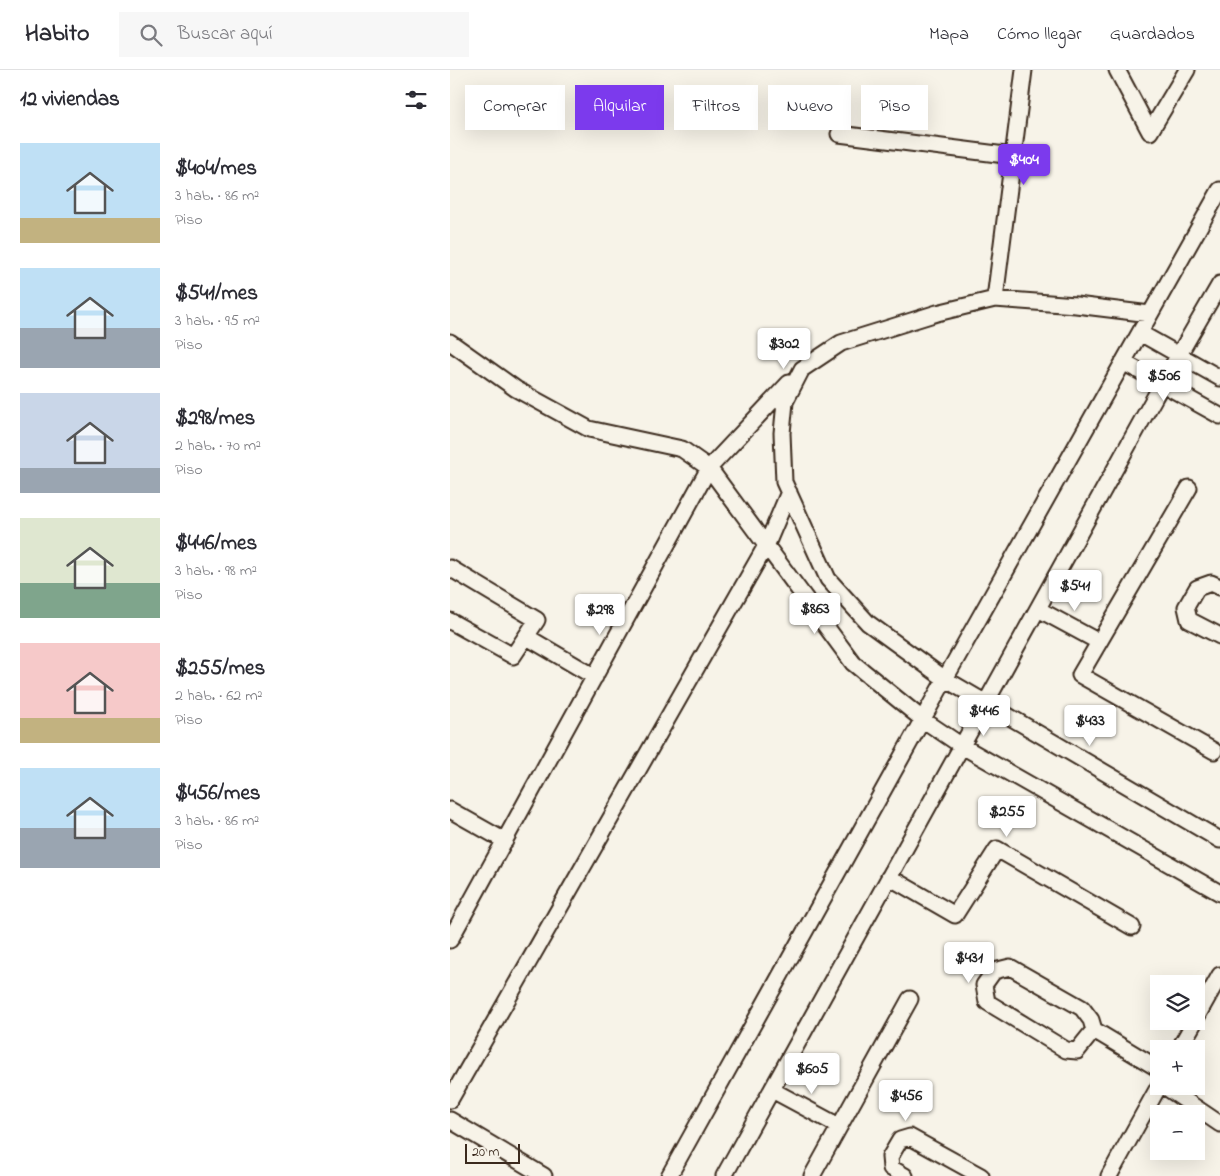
<!DOCTYPE html>
<html lang="es">
<meta charset="utf-8">
<style>
body{margin:0;font-family:"Indie Flower",sans-serif;background:#f7f7f7;color:#2b2b33;height:100vh;display:flex;flex-direction:column;font-size:19px;white-space:nowrap}
*{box-sizing:border-box;margin:0}
p{font-size:16px;color:#7c7c81}
.icon{flex:none;width:28px;height:28px;fill:none;stroke:currentColor;stroke-width:2;stroke-linecap:round;stroke-linejoin:round}
.map{position:relative;flex:1;overflow:hidden}
.side{display:flex;flex-direction:column;background:#fff;width:450px}
.side>*{flex:none}
.top-card{position:absolute;left:15px;top:15px;width:475px;height:45px;display:flex;gap:10px}
.tools{position:absolute;left:700px;top:905px;display:grid;gap:10px}
.tools a{display:grid;place-items:center;width:55px;height:55px;border-radius:0px;background:#fff;box-shadow:0 5px 20px #0002;font-size:25px}
.scale{position:absolute;left:15px;bottom:12px;width:55px;box-sizing:border-box;padding-left:5px;border:2px solid #3b2a1e;border-top:0;font-size:14px;line-height:18px;white-space:nowrap;color:#3b2a1e;-webkit-text-stroke:4px #f7f3e8;paint-order:stroke}
.price{position:absolute;translate:-50% -42px;padding:0 11px;border-radius:5px;background:#fff;color:#222;font-size:16px;line-height:32px;filter:drop-shadow(0 1px 2px #0008)}
.price::after{content:'';position:absolute;left:50%;top:30px;width:15px;height:11px;margin-left:-8px;background:inherit;clip-path:polygon(0 0,100% 0,50% 100%)}
.price.on{background:#7c3aed;color:#fff}
ul{padding:0;list-style:none}
li{display:flex;align-items:center;gap:15px;height:125px;padding:0 20px}
li span{display:grid;place-items:center;flex:none;width:140px;height:100px;border-radius:0px;color:#555}
li>.icon{margin-inline-start:auto}
span .icon{width:60px;height:60px;fill:#fffc;stroke-width:1}
li b{font-size:21px}
h2{display:flex;justify-content:space-between;align-items:center;height:60px;padding:0 20px;font-size:21px}
.pill{padding:0 18px;border-radius:0px;background:#fff;box-shadow:0 5px 20px #0002;font-size:18px;line-height:45px}
.pill.on{background:#7c3aed;color:#fff}
header{display:flex;align-items:center;gap:30px;box-sizing:border-box;height:70px;padding:0 25px;background:#fff;border-bottom:1px solid #e1e1e2}
header strong{font-size:24px}
nav{display:flex;gap:28px;margin-inline-start:auto;font-size:18px}
.search{width:350px;height:45px;background:#f7f7f7;display:flex;align-items:center;gap:12px;box-sizing:border-box;padding:0 18px;border-radius:0px;color:#7c7c81;font-size:19px}
main{display:flex;flex:1;min-height:0}
.map>svg:first-child{display:block}
.lines{fill:none;stroke-linecap:round;stroke-linejoin:round}
.street-casing{stroke:#3b2a1e;stroke-width:19}
.street{stroke:#f7f3e8;stroke-width:15}
</style>
<header>
<strong>Habito</strong>
<div class="search"><svg class="icon" aria-label="search" viewBox="0 0 24 24"><circle cx="10" cy="10" r="6"/><path d="M15 15l6 6"/></svg>Buscar aquí</div>
<nav><a>Mapa</a><a>Cómo llegar</a><a>Guardados</a></nav>
</header>
<main>
<section class="side">
<h2>12 viviendas<svg class="icon" aria-label="filters" viewBox="0 0 24 24"><path d="M4 7h16M4 17h16"/><circle cx="9" cy="7" r="2"/><circle cx="15" cy="17" r="2"/></svg></h2>
<ul>
<li><span style="background:linear-gradient(#bfe0f5 75%,#c2b280 0)"><svg class="icon" aria-label="home" viewBox="0 0 24 24"><path d="M3 11l9-7 9 7M6 9v11h12V9"/></svg></span><div><b>$404/mes</b><p>3 hab. · 86 m²</p><p>Piso</p></div></li>
<li><span style="background:linear-gradient(#bfe0f5 60%,#9aa5b1 0)"><svg class="icon" aria-label="home" viewBox="0 0 24 24"><path d="M3 11l9-7 9 7M6 9v11h12V9"/></svg></span><div><b>$541/mes</b><p>3 hab. · 95 m²</p><p>Piso</p></div></li>
<li><span style="background:linear-gradient(#c9d6e8 75%,#9aa5b1 0)"><svg class="icon" aria-label="home" viewBox="0 0 24 24"><path d="M3 11l9-7 9 7M6 9v11h12V9"/></svg></span><div><b>$298/mes</b><p>2 hab. · 70 m²</p><p>Piso</p></div></li>
<li><span style="background:linear-gradient(#dfe7d0 65%,#7fa58c 0)"><svg class="icon" aria-label="home" viewBox="0 0 24 24"><path d="M3 11l9-7 9 7M6 9v11h12V9"/></svg></span><div><b>$446/mes</b><p>3 hab. · 98 m²</p><p>Piso</p></div></li>
<li><span style="background:linear-gradient(#f6c9c9 75%,#c2b280 0)"><svg class="icon" aria-label="home" viewBox="0 0 24 24"><path d="M3 11l9-7 9 7M6 9v11h12V9"/></svg></span><div><b>$255/mes</b><p>2 hab. · 62 m²</p><p>Piso</p></div></li>
<li><span style="background:linear-gradient(#bfe0f5 60%,#9aa5b1 0)"><svg class="icon" aria-label="home" viewBox="0 0 24 24"><path d="M3 11l9-7 9 7M6 9v11h12V9"/></svg></span><div><b>$456/mes</b><p>3 hab. · 86 m²</p><p>Piso</p></div></li>
</ul>
</section>
<div class="map">
<svg width="770" height="1106" viewBox="0 0 770 1106">
<rect width="100%" height="100%" fill="#f7f3e8"/>
<filter id="ink" filterUnits="userSpaceOnUse"><feTurbulence type="fractalNoise" baseFrequency=".02" numOctaves="2"/><feDisplacementMap in="SourceGraphic" scale="10" xChannelSelector="R" yChannelSelector="G"/><feConvolveMatrix kernelMatrix="1 2 1 2 8 2 1 2 1" color-interpolation-filters="sRGB"/></filter>
<g filter="url(#ink)">
<g class="lines">
<!-- street casing -->
<g class="street-casing">
<path id="street" d="M 667,0 L 700,62 L 737,0
M 389,64 L 563,86
M 545,229 L 574,0
M 700,244 L 626,235 L 545,229 L 487,243 L 391,273 L 352,299 L 335,332 L 332,363 L 334,412 L 378,509 L 418,553 L 495,609 L 770,770
M 690,263 L 770,308
M 0,272 L 66,319 L 139,359 L 232,379 L 259,398 L 403,593 L 472,649 L 512,676 L 770,823
M 673,292 L 770,346
M 739,418 L 630,605 L 764,681
M 0,498 L 87,550 L 63,586 L 0,551
M 770,517 L 761,513 L 747,518 L 736,537 L 739,550 L 770,566
M 588,539 L 649,572
M 77,567 L 145,607
M 0,740 L 55,771
M 439,807 L 505,845 L 547,779 L 682,857
M 0,870 L 259,398 L 339,313
M 746,948 L 770,905
M 644,960 L 627,981 L 616,980 L 537,932 L 534,915 L 544,901 L 560,897 L 632,938 L 641,950 L 644,960 L 709,999
M 729,979 L 745,951
M 714,1016 L 770,1054
M 322,1020 L 389,1056
M 0,1030 L 317,474 L 339,422
M 0,1050 L 94,1106
M 219,1106 L 495,609 L 770,120
M 274,1106 L 712,314 L 770,214
M 362,1106 L 460,929
M 455,1106 L 441,1098 L 440,1087 L 450,1070 L 460,1067 L 531,1106
M 659,1106 L 709,1016"/>
</g>
<!-- street -->
<use href="#street" class="street"/>
</g>
</g>
</svg>
<div class="tools">
<a><svg class="icon" aria-label="layers" viewBox="0 0 24 24"><path d="M12 4l9 5-9 5-9-5zM3 14l9 5 9-5"/></svg></a>
<a>+</a>
<a>−</a>
</div>
<div class="scale">20 m</div>
<b class="price on" style="left:574px;top:116px">$404</b>
<b class="price" style="left:334px;top:300px">$302</b>
<b class="price" style="left:714px;top:332px">$506</b>
<b class="price" style="left:625px;top:542px">$541</b>
<b class="price" style="left:365px;top:565px">$863</b>
<b class="price" style="left:150px;top:566px">$298</b>
<b class="price" style="left:534px;top:667px">$446</b>
<b class="price" style="left:640px;top:677px">$433</b>
<b class="price" style="left:557px;top:768px">$255</b>
<b class="price" style="left:519px;top:914px">$431</b>
<b class="price" style="left:362px;top:1025px">$605</b>
<b class="price" style="left:456px;top:1052px">$456</b>
<div class="top-card">
<a class="pill">Comprar</a>
<a class="pill on">Alquilar</a>
<a class="pill">Filtros</a>
<a class="pill">Nuevo</a>
<a class="pill">Piso</a>
</div>
</div>
</main>
